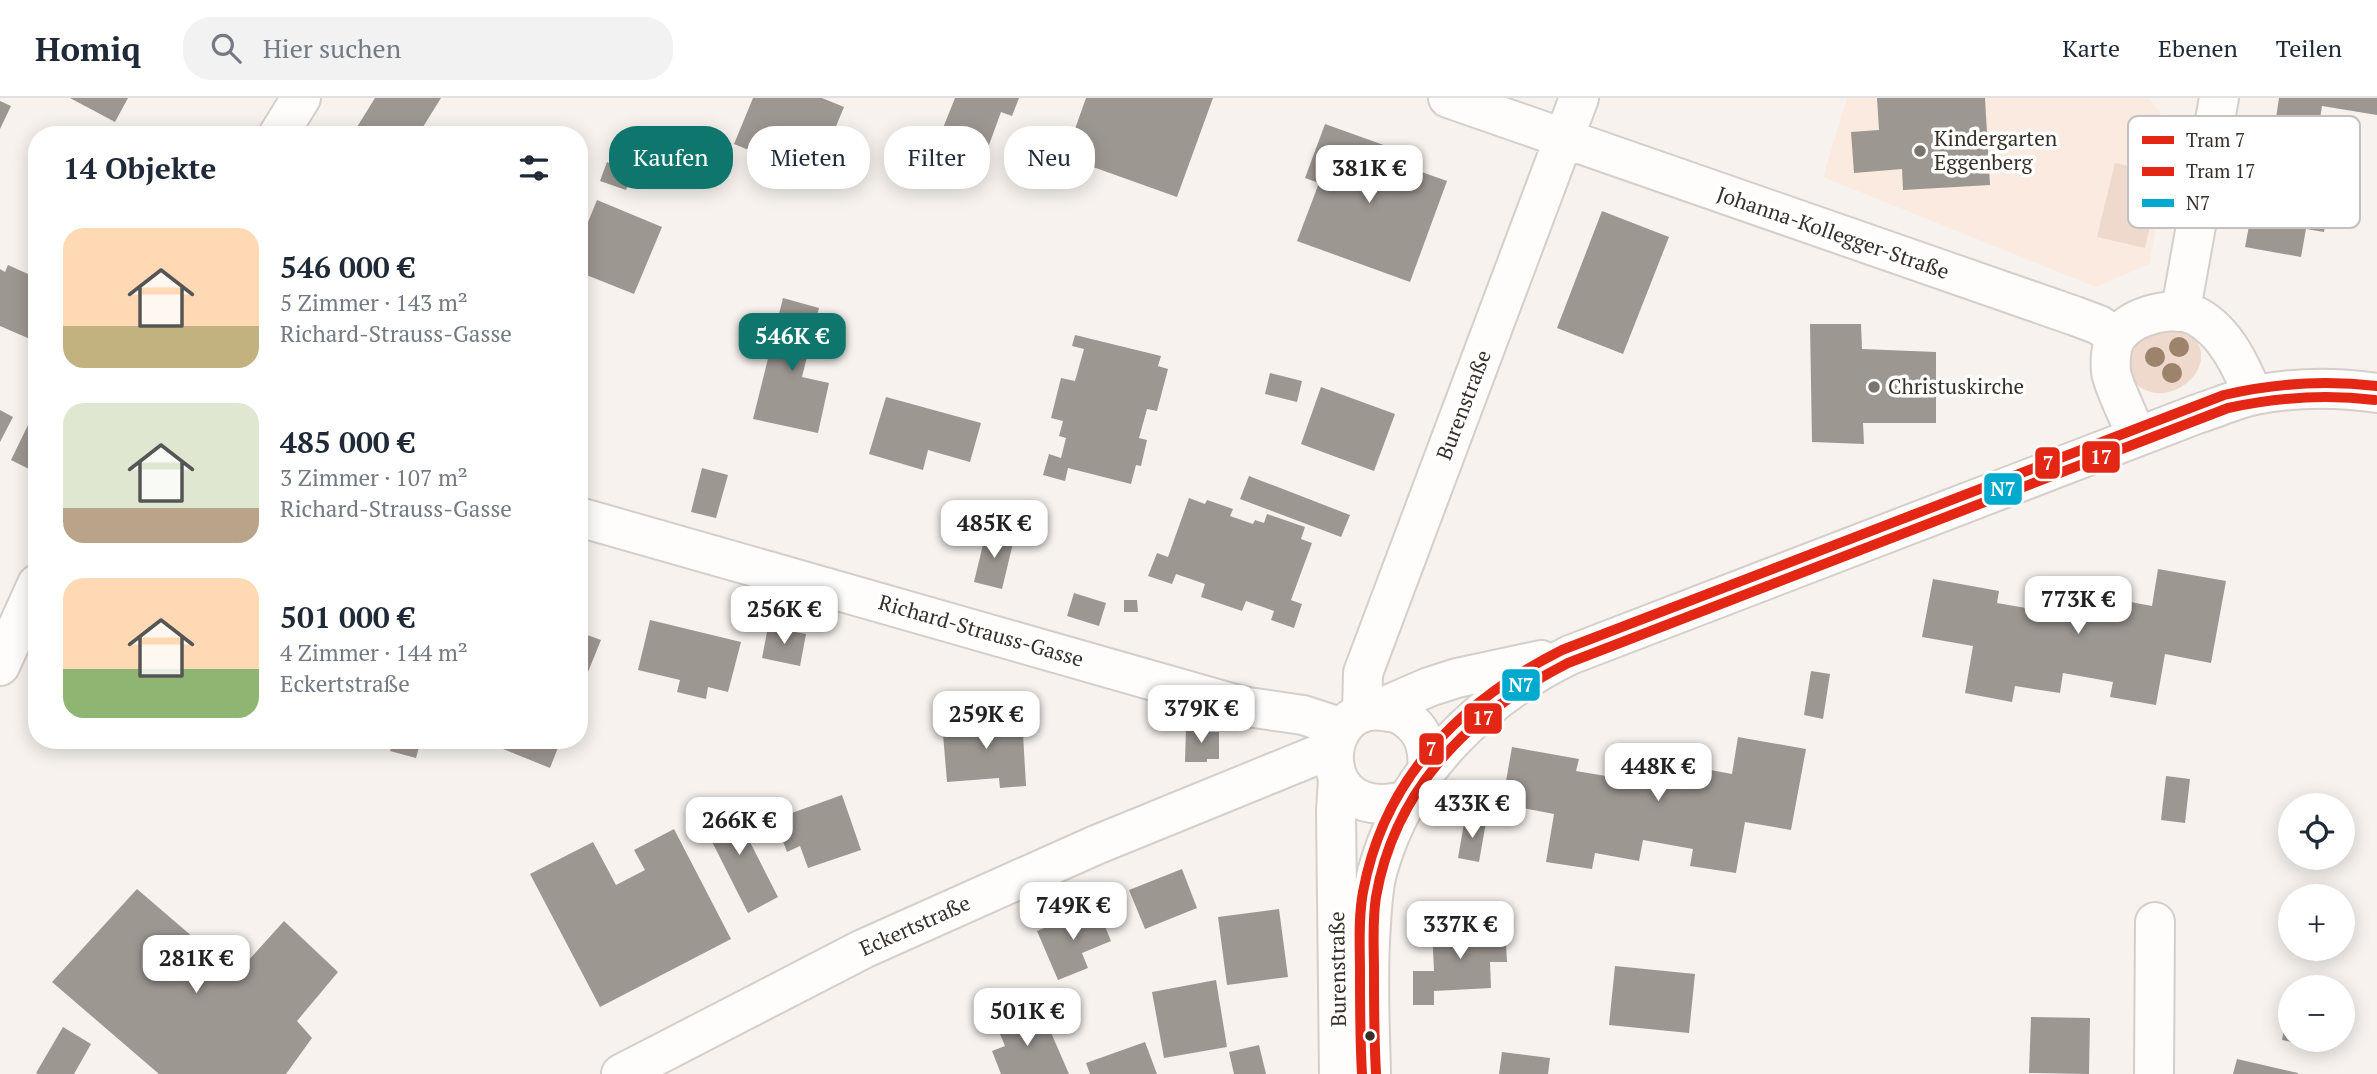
<!DOCTYPE html>
<html lang="de">
<meta charset="utf-8">
<style>
body{margin:0;font-family:"PT Serif",serif;background:#f2f2f3;color:#1f2937;height:100vh;display:flex;flex-direction:column;font-size:26px;white-space:nowrap}
*{box-sizing:border-box;margin:0}
p{font-size:23px;color:#747a83}
.icon{flex:none;width:38px;height:38px;fill:none;stroke:currentColor;stroke-width:2;stroke-linecap:round;stroke-linejoin:round}
.map{position:relative;flex:1;overflow:hidden}
.panel{position:absolute;left:28px;top:28px;width:560px;height:623px;display:flex;flex-direction:column;background:#fff;border-radius:28px;box-shadow:0 4px 18px #0003}
.panel>*{flex:none}
.guide{position:absolute;left:609px;top:28px;width:665px;height:63px;display:flex;gap:14px}
.tools{position:absolute;left:2278px;top:695px;display:grid;gap:14px}
.tools a{display:grid;place-items:center;width:77px;height:77px;border-radius:50%;background:#fff;box-shadow:0 4px 18px #0003;font-size:35px}
.price{position:absolute;translate:-50% -60px;padding:0 16px;border-radius:14px;background:#fff;color:#222;font-size:23px;line-height:46px;filter:drop-shadow(0 2px 4px #0008)}
.price::after{content:'';position:absolute;left:50%;top:42px;width:21px;height:16px;margin-left:-10px;background:inherit;clip-path:polygon(0 0,100% 0,50% 100%)}
.price.current{background:#0f766e;color:#fff}
ul{padding:0;list-style:none}
li{display:flex;align-items:center;gap:21px;height:175px;padding:0 35px}
li span{display:grid;place-items:center;flex:none;width:196px;height:140px;border-radius:21px;color:#555}
li>.icon{margin-inline-start:auto}
span .icon{width:84px;height:84px;fill:#fffc;stroke-width:1}
li b{font-size:30px}
h2{display:flex;justify-content:space-between;align-items:center;height:84px;padding:0 35px;font-size:30px}
.chip{padding:0 24px;border-radius:28px;background:#fff;box-shadow:0 4px 18px #0003;font-size:24px;line-height:63px}
.chip.current{background:#0f766e;color:#fff}
header{display:flex;align-items:center;gap:42px;box-sizing:border-box;height:98px;padding:0 35px;background:#fff;border-bottom:2px solid #e0e1e3}
header strong{font-size:33px}
nav{display:flex;gap:38px;margin-inline-start:auto;font-size:24px}
.search{width:490px;height:63px;background:#f2f2f3;display:flex;align-items:center;gap:18px;box-sizing:border-box;padding:0 24px;border-radius:28px;color:#747a83;font-size:26px}
.map>svg:first-child{display:block}
.built{fill:#fbeadf}
.green{fill:#eed9cc}
.building{fill:#9d9792}
.lines{fill:none;stroke-linecap:round;stroke-linejoin:round}
.minor-casing{stroke:#d5cec9;stroke-width:42}
.minor{stroke:#fefdfc;stroke-width:38}
.bus-1-casing{stroke:#fff;stroke-width:16}
.bus-1{stroke:#00a9ce;stroke-width:10}
.tram-1-casing{stroke:#fff;stroke-width:16}
.tram-2-casing{stroke:#fff;stroke-width:16}
.tram-1{stroke:#e42714;stroke-width:10}
.tram-2{stroke:#e42714;stroke-width:10}
.tree{fill:#9d836c}
.poi-dot{fill:#7b736e;stroke:#fff;stroke-width:2.5}
.bus-dot{fill:#382f29;stroke:#fff;stroke-width:2.5}
.labels{text-anchor:middle;stroke-width:7;stroke-linejoin:round;paint-order:stroke}
.poi-label{font-size:21px;fill:#382f29;stroke:#fff;text-anchor:start}
.street-label{font-size:21px;fill:#382f29;stroke:#fff}
.key{fill:#fff;stroke:#c3c1bf;stroke-width:2}
.key-label{font-size:19px;fill:#382f29}
.line-badge{stroke:#fff;stroke-width:2.5}
.badge-label{font-size:19px;text-anchor:middle;font-weight:bold;fill:#fff}
</style>
<header>
<strong>Homiq</strong>
<div class="search"><svg class="icon" aria-label="search" viewBox="0 0 24 24"><circle cx="10" cy="10" r="6"/><path d="M15 15l6 6"/></svg>Hier suchen</div>
<nav><a>Karte</a><a>Ebenen</a><a>Teilen</a></nav>
</header>
<div class="map">
<svg width="2377" height="976" viewBox="0 0 2377 976">
<rect width="100%" height="100%" fill="#f7f2ee"/>
<!-- built -->
<path class="built" d="M 1847,0 L 2149,0 L 2174,34 L 2149,166 L 2096,189 L 1823,79 Z"/>
<!-- green -->
<path class="green" d="M 2115,65 L 2162,76 L 2145,150 L 2097,139 Z
M 2166,231 C 2172,232 2181,232 2187,235 C 2225,259 2179,310 2143,291 C 2123,280 2126,255 2141,241 C 2147,236 2158,234 2166,231 Z"/>
<!-- building -->
<path class="building" d="M 70,0 L 128,0 L 115,24 Z
M 375,0 L 441,0 L 418,37 L 352,37 Z
M 753,0 L 822,0 L 844,9 L 815,79 L 734,46 Z
M 955,0 L 1019,0 L 1012,18 L 1001,14 L 989,47 L 943,30 Z
M 1086,0 L 1213,0 L 1177,99 L 1065,59 Z
M 1877,0 L 1985,0 L 1990,87 L 1903,92 L 1902,71 L 1854,75 L 1851,34 L 1879,32 Z
M 2279,0 L 2377,0 L 2377,17 L 2322,8 L 2319,27 L 2276,20 Z
M 0,3 L 11,8 L 0,31 Z
M 1325,26 L 1392,50 L 1388,62 L 1447,83 L 1410,184 L 1297,143 L 1319,85 L 1305,80 Z
M 607,64 L 633,74 L 626,92 L 600,83 Z
M 2282,67 L 2341,77 L 2338,95 L 2331,94 L 2324,134 L 2306,131 L 2301,159 L 2245,149 L 2258,80 L 2279,84 Z
M 597,102 L 662,129 L 634,196 L 579,174 L 579,146 Z
M 1602,113 L 1669,139 L 1623,256 L 1557,230 Z
M 8,167 L 37,180 L 37,244 L 0,228 L 0,171 L 5,174 Z
M 783,200 L 819,210 L 802,279 L 829,285 L 818,335 L 753,321 Z
M 1810,226 L 1861,226 L 1862,251 L 1936,254 L 1936,325 L 1863,325 L 1864,346 L 1812,344 Z
M 1075,237 L 1161,258 L 1158,268 L 1168,271 L 1157,313 L 1147,311 L 1139,340 L 1147,342 L 1141,368 L 1136,367 L 1131,386 L 1068,370 L 1065,383 L 1043,377 L 1049,356 L 1061,360 L 1066,340 L 1059,338 L 1063,323 L 1051,320 L 1061,280 L 1075,283 L 1084,251 L 1072,248 Z
M 1270,275 L 1302,283 L 1297,304 L 1265,296 Z
M 1321,289 L 1395,316 L 1374,373 L 1301,346 Z
M 886,299 L 981,325 L 970,364 L 928,352 L 923,372 L 869,356 Z
M 0,312 L 13,319 L 0,344 Z
M 28,327 L 37,331 L 37,375 L 11,362 Z
M 702,370 L 728,377 L 716,420 L 691,414 Z
M 1249,378 L 1350,417 L 1341,439 L 1240,401 Z
M 1189,400 L 1205,406 L 1207,402 L 1233,411 L 1230,418 L 1253,426 L 1255,422 L 1264,425 L 1267,416 L 1305,429 L 1301,441 L 1312,445 L 1291,502 L 1302,506 L 1294,530 L 1271,522 L 1274,513 L 1246,503 L 1242,513 L 1201,499 L 1205,486 L 1176,476 L 1172,486 L 1148,478 L 1157,455 L 1168,459 Z
M 986,434 L 1014,441 L 1002,491 L 974,484 Z
M 2158,471 L 2226,483 L 2211,565 L 2165,556 L 2156,607 L 2110,599 L 2113,584 L 2063,575 L 2060,595 L 2015,588 L 2012,604 L 1965,595 L 1973,548 L 1922,539 L 1933,481 L 1999,493 L 1997,505 L 2026,510 L 2027,501 L 2072,508 L 2076,490 L 2126,499 L 2125,503 L 2152,508 Z
M 1074,495 L 1106,505 L 1099,528 L 1067,518 Z
M 1124,502 L 1137,502 L 1138,514 L 1124,514 Z
M 650,522 L 741,544 L 728,594 L 708,589 L 706,601 L 677,594 L 680,582 L 638,572 Z
M 768,529 L 806,536 L 800,568 L 762,560 Z
M 579,534 L 601,542 L 579,596 Z
M 1811,573 L 1830,576 L 1823,621 L 1804,617 Z
M 1022,618 L 1026,688 L 1000,690 L 999,680 L 947,684 L 942,624 Z
M 1186,629 L 1206,631 L 1206,634 L 1219,634 L 1219,661 L 1207,661 L 1207,664 L 1185,664 Z
M 1738,639 L 1806,651 L 1791,732 L 1745,724 L 1736,775 L 1690,768 L 1693,751 L 1643,742 L 1639,763 L 1595,755 L 1592,771 L 1546,764 L 1554,716 L 1502,706 L 1512,649 L 1579,661 L 1576,673 L 1606,678 L 1607,669 L 1652,677 L 1656,657 L 1706,667 L 1705,671 L 1732,676 Z
M 379,642 L 421,642 L 416,660 L 390,653 L 392,647 Z
M 500,642 L 561,642 L 550,670 L 498,649 Z
M 2166,678 L 2190,681 L 2185,725 L 2161,722 Z
M 842,697 L 861,752 L 808,770 L 800,748 L 787,754 L 777,728 L 790,723 L 789,716 Z
M 729,703 L 778,799 L 748,815 L 699,718 Z
M 1465,720 L 1486,724 L 1479,764 L 1458,760 Z
M 674,731 L 731,841 L 600,909 L 530,776 L 593,744 L 616,787 L 645,772 L 634,752 Z
M 1182,771 L 1197,810 L 1145,831 L 1129,792 Z
M 137,791 L 236,876 L 284,823 L 338,874 L 297,923 L 312,940 L 286,976 L 159,976 L 52,884 Z
M 1097,809 L 1111,843 L 1082,855 L 1088,870 L 1058,882 L 1037,833 Z
M 1279,811 L 1288,879 L 1227,887 L 1218,819 Z
M 1505,828 L 1507,864 L 1490,864 L 1491,890 L 1434,893 L 1434,907 L 1413,907 L 1413,873 L 1434,873 L 1432,831 Z
M 1615,868 L 1695,876 L 1689,935 L 1609,927 Z
M 1216,882 L 1227,949 L 1164,960 L 1152,894 Z
M 1025,909 L 1036,935 L 1049,930 L 1069,976 L 1001,976 L 992,953 L 1005,948 L 994,922 Z
M 2286,918 L 2291,919 L 2291,942 L 2302,942 L 2301,946 L 2282,942 Z
M 2031,919 L 2090,920 L 2089,976 L 2029,975 Z
M 63,929 L 91,946 L 74,976 L 38,976 L 36,975 Z
M 1145,944 L 1157,976 L 1090,976 L 1086,965 Z
M 1259,947 L 1266,976 L 1234,976 L 1229,954 Z
M 1502,954 L 1550,960 L 1548,976 L 1499,976 Z
M 2237,961 L 2298,975 L 2298,976 L 2233,976 Z"/>
<g class="lines">
<!-- minor casing -->
<g class="minor-casing">
<path id="minor" d="M 1448,0 L 2075,218 L 2099,227 L 2116,239
M 278,37 L 301,0
M 2178,214 L 2183,200 L 2219,0
M 2137,339 C 2131,323 2113,288 2111,274 C 2110,262 2111,246 2118,237 C 2134,217 2175,206 2198,219 C 2226,235 2241,268 2253,297
M 579,419 L 1231,605 L 1248,609 L 1303,617 L 1343,630
M 0,568 L 37,486
M 1376,612 L 1429,589 L 1457,580 L 1541,562
M 1362,615 L 1363,575 L 1579,0
M 1338,681 L 1336,713 L 1339,976
M 1407,702 C 1311,729 1317,604 1382,613 C 1393,614 1399,615 1407,621 C 1425,634 1429,652 1427,673
M 621,976 L 863,851 L 1096,747 L 1334,650
M 1371,976 C 1370,926 1367,876 1371,826 C 1372,807 1373,786 1379,768 C 1407,672 1482,600 1570,557 L 2197,316 C 2216,310 2236,301 2255,297 C 2296,289 2336,289 2377,295
M 2154,976 L 2155,824"/>
</g>
<!-- minor -->
<use href="#minor" class="minor"/>
<!-- bus-1 casing -->
<g class="bus-1-casing">
<path id="bus-1" d="M 1371,976 C 1369,913 1363,846 1375,784 C 1395,680 1481,605 1570,557 L 2233,303 C 2280,288 2329,289 2377,295"/>
</g>
<!-- bus-1 -->
<use href="#bus-1" class="bus-1"/>
<!-- tram-1 casing -->
<g class="tram-1-casing">
<path id="tram-1" d="M 1362,976 C 1360,942 1360,908 1360,874 C 1360,848 1358,821 1363,794 C 1384,680 1461,603 1562,552 L 2224,297 C 2275,285 2325,282 2377,288"/>
</g>
<!-- tram-2 casing -->
<g class="tram-2-casing">
<path id="tram-2" d="M 1376,975 C 1374,942 1374,908 1374,874 C 1374,849 1372,824 1376,799 C 1395,689 1472,614 1568,565 L 2228,310 C 2278,299 2325,296 2375,302"/>
</g>
<!-- tram-1 -->
<use href="#tram-1" class="tram-1"/>
<!-- tram-2 -->
<use href="#tram-2" class="tram-2"/>
</g>
<!-- trees -->
<g class="tree">
<circle cx="2179" cy="249" r="10"/>
<circle cx="2155" cy="259" r="10"/>
<circle cx="2172" cy="275" r="10"/>
</g>
<!-- markers -->
<g class="poi-dot">
<circle cx="1920" cy="53" r="7"/>
<circle cx="1874" cy="289" r="7"/>
</g>
<circle class="bus-dot" cx="1370" cy="938" r="6"/>
<g class="labels">
<!-- poi labels -->
<g class="poi-label">
<text x="1934" y="48">Kindergarten<tspan x="1934" dy="24">Eggenberg</tspan></text>
<text x="1888" y="296">Christuskirche</text>
</g>
<!-- street labels -->
<g class="street-label">
<text transform="translate(1833 135) rotate(19)" y="7">Johanna-Kollegger-Straße</text>
<text transform="translate(1464 307) rotate(-69)" y="7">Burenstraße</text>
<text transform="translate(981 533) rotate(16)" y="7">Richard-Strauss-Gasse</text>
<text transform="translate(915 828) rotate(-24)" y="7">Eckertstraße</text>
<text transform="translate(1338 871) rotate(-91)" y="7">Burenstraße</text>
</g>
</g>
<!-- legend -->
<rect x="2128" y="18" width="232" height="112" rx="10" class="key"/>
<rect x="2142" y="38" width="32" height="8" fill="#e42714"/>
<rect x="2142" y="69" width="32" height="9" fill="#e42714"/>
<rect x="2142" y="101" width="32" height="8" fill="#00a9ce"/>
<g class="key-label">
<text x="2186" y="49">Tram 7</text>
<text x="2186" y="80">Tram 17</text>
<text x="2186" y="112">N7</text>
</g>
<g class="line-badge">
<rect x="2081" y="342" width="40" height="34" rx="7" fill="#e42714"/>
<rect x="2034" y="348" width="27" height="34" rx="7" fill="#e42714"/>
<rect x="1983" y="374" width="40" height="34" rx="7" fill="#00a9ce"/>
<rect x="1501" y="570" width="40" height="34" rx="7" fill="#00a9ce"/>
<rect x="1463" y="604" width="40" height="33" rx="7" fill="#e42714"/>
<rect x="1418" y="634" width="27" height="34" rx="7" fill="#e42714"/>
</g>
<g class="badge-label">
<text x="2101" y="366">17</text>
<text x="2048" y="372">7</text>
<text x="2003" y="398">N7</text>
<text x="1521" y="594">N7</text>
<text x="1483" y="627">17</text>
<text x="1431" y="658">7</text>
</g>
</svg>
<div class="tools">
<a><svg class="icon" aria-label="locate" viewBox="0 0 24 24"><circle cx="12" cy="12" r="6"/><path d="M12 2v4M12 18v4M2 12h4M18 12h4"/></svg></a>
<a>+</a>
<a>−</a>
</div>
<b class="price" style="left:1369px;top:107px">381K €</b>
<b class="price current" style="left:792px;top:275px">546K €</b>
<b class="price" style="left:994px;top:462px">485K €</b>
<b class="price" style="left:2078px;top:538px">773K €</b>
<b class="price" style="left:784px;top:548px">256K €</b>
<b class="price" style="left:1201px;top:647px">379K €</b>
<b class="price" style="left:986px;top:653px">259K €</b>
<b class="price" style="left:1658px;top:705px">448K €</b>
<b class="price" style="left:1472px;top:742px">433K €</b>
<b class="price" style="left:739px;top:759px">266K €</b>
<b class="price" style="left:1073px;top:844px">749K €</b>
<b class="price" style="left:1460px;top:863px">337K €</b>
<b class="price" style="left:196px;top:897px">281K €</b>
<b class="price" style="left:1027px;top:950px">501K €</b>
<div class="guide">
<a class="chip current">Kaufen</a>
<a class="chip">Mieten</a>
<a class="chip">Filter</a>
<a class="chip">Neu</a>
</div>
<section class="panel">
<h2>14 Objekte<svg class="icon" aria-label="filters" viewBox="0 0 24 24"><path d="M4 7h16M4 17h16"/><circle cx="9" cy="7" r="2"/><circle cx="15" cy="17" r="2"/></svg></h2>
<ul>
<li><span style="background:linear-gradient(#ffd9b3 70%,#c2b280 0)"><svg class="icon" aria-label="home" viewBox="0 0 24 24"><path d="M3 11l9-7 9 7M6 9v11h12V9"/></svg></span><div><b>546 000 €</b><p>5 Zimmer · 143 m²</p><p>Richard-Strauss-Gasse</p></div></li>
<li><span style="background:linear-gradient(#dfe7d0 75%,#b9a48a 0)"><svg class="icon" aria-label="home" viewBox="0 0 24 24"><path d="M3 11l9-7 9 7M6 9v11h12V9"/></svg></span><div><b>485 000 €</b><p>3 Zimmer · 107 m²</p><p>Richard-Strauss-Gasse</p></div></li>
<li><span style="background:linear-gradient(#ffd9b3 65%,#8fb573 0)"><svg class="icon" aria-label="home" viewBox="0 0 24 24"><path d="M3 11l9-7 9 7M6 9v11h12V9"/></svg></span><div><b>501 000 €</b><p>4 Zimmer · 144 m²</p><p>Eckertstraße</p></div></li>
</ul>
</section>
</div>
